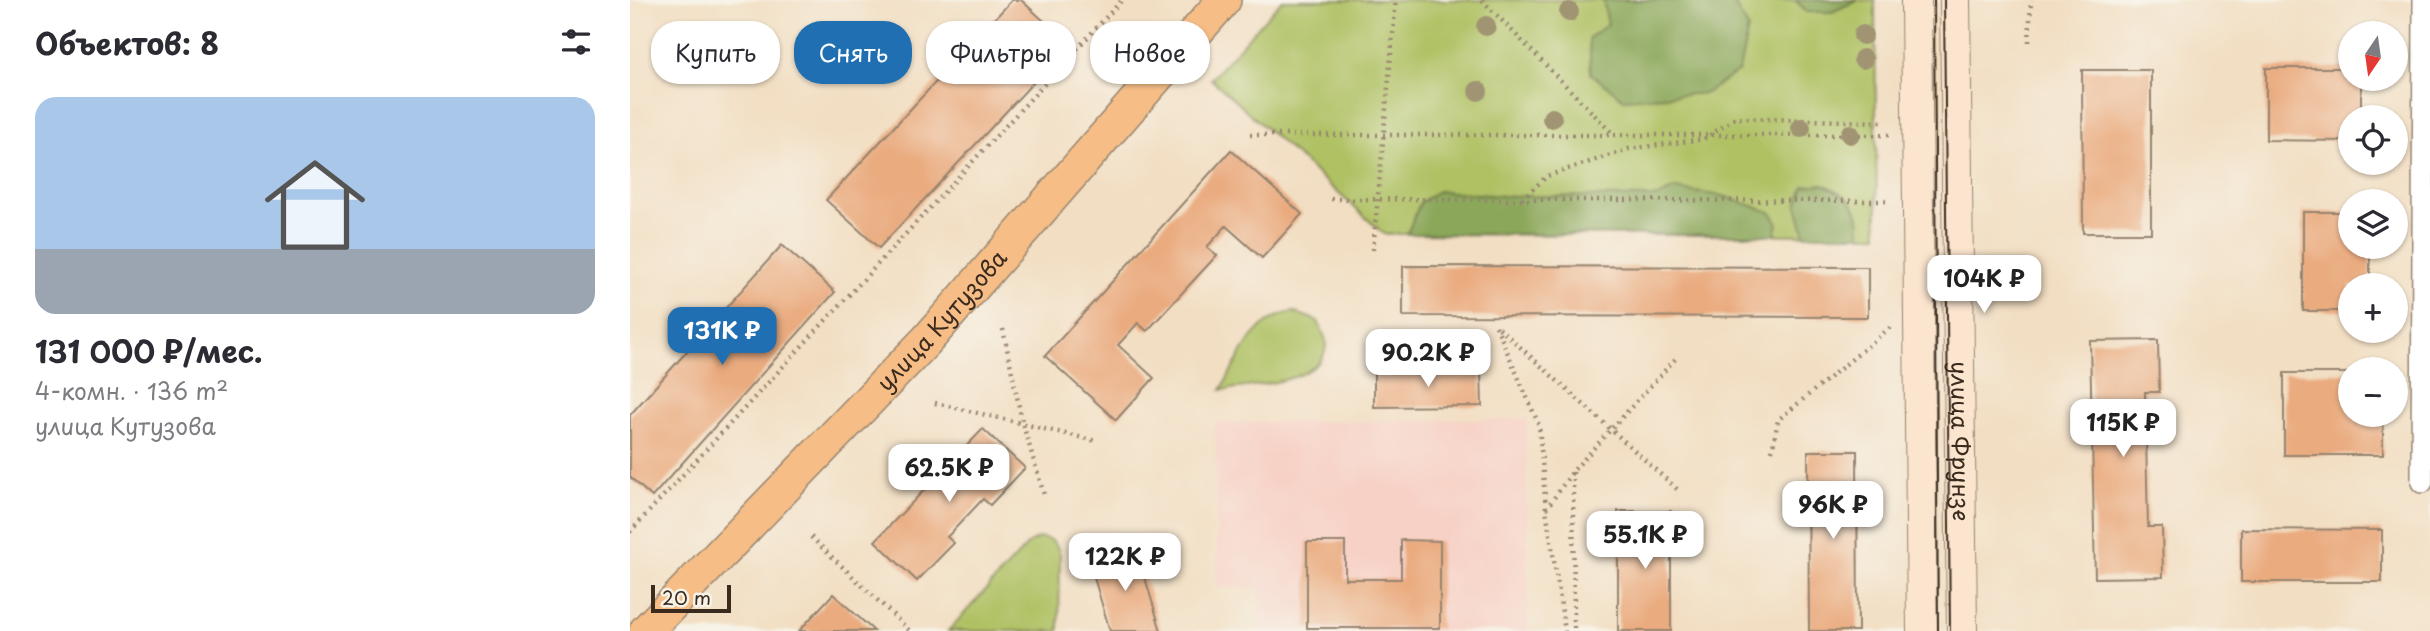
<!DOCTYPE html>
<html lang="ru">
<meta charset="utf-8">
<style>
body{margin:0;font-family:"Playpen Sans",sans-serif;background:#f7f7f7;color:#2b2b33;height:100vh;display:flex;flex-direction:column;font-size:26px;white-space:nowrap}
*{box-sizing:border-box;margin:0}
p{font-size:23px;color:#7c7c81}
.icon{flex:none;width:38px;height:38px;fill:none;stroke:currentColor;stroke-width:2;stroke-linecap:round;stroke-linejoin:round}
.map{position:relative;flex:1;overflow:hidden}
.sheet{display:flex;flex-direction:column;background:#fff;width:630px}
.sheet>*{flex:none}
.guide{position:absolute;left:21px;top:21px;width:665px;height:63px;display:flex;gap:14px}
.needle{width:46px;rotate:193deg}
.fabs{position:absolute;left:1708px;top:21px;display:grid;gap:14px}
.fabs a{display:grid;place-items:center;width:70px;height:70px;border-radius:50%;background:#fff;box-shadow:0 2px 5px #0004;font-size:35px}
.scale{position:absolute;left:21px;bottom:18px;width:80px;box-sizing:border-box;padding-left:7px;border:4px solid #3b2a1e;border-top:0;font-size:19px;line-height:24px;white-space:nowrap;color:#3b2a1e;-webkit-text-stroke:5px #f7f3e8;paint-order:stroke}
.price{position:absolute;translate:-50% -60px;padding:0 16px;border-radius:14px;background:#fff;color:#222;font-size:23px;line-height:46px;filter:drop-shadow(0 2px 4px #0008)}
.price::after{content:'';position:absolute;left:50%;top:42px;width:21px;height:16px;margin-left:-10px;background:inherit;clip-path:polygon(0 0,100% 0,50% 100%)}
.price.selected{background:#1f6fb2;color:#fff}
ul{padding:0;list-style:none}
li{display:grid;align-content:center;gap:14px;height:371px;padding:0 35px}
li span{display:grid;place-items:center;height:217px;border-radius:21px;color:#555}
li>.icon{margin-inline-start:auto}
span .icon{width:126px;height:126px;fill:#fffc;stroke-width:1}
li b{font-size:30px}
h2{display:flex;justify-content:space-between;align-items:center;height:84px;padding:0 35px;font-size:30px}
.chip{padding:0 24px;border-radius:28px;background:#fff;box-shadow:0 2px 5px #0004;font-size:24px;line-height:63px}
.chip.selected{background:#1f6fb2;color:#fff}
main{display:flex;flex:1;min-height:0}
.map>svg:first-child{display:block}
.built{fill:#f7d1c6}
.green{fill:#afc164;stroke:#757641;stroke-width:2}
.forest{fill:#8ba75a;stroke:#63683c;stroke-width:2}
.building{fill:#eaab7f}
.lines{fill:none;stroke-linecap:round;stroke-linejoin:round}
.minor-casing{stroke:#968470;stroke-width:24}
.secondary-casing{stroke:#968470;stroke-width:32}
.primary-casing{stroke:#968470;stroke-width:36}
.path{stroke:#968470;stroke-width:4.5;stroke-dasharray:2 5;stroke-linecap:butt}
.minor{stroke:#fff;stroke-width:21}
.secondary{stroke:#fbe5cf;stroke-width:30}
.primary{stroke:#f6be86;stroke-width:33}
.tram{stroke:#3b2a1e;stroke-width:2}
.tree{fill:#a19473}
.labels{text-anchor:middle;stroke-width:5;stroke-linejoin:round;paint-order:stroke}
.street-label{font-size:23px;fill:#3b2a1e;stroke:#f7f3e8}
</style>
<main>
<section class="sheet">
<h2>Объектов: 8<svg class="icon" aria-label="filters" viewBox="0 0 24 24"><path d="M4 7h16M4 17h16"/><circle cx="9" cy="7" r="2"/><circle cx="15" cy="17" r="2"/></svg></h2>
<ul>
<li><span style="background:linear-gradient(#a9c7e8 70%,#9aa5b1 0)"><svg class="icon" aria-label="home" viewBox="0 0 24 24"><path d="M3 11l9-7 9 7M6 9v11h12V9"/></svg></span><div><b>131 000 ₽/мес.</b><p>4-комн. · 136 m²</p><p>улица Кутузова</p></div></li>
</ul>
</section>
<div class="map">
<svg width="1800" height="631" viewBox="0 0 1800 631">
<rect width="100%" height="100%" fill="#f7f3e8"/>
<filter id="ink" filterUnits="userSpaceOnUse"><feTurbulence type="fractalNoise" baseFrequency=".0143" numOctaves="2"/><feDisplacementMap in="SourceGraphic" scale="14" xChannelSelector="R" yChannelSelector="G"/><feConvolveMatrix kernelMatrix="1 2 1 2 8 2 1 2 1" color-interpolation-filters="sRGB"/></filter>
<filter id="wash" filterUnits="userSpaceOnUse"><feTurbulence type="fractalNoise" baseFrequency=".00686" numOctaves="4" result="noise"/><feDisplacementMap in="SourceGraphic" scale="28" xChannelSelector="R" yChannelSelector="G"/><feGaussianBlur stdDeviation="1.57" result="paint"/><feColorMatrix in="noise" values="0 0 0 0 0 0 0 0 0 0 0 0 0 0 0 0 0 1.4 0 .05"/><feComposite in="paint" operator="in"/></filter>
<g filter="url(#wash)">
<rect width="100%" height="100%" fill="#f2dec2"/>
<!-- built -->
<path class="built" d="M 896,419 L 898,631 L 628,631 L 628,588 L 587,588 L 585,423 Z"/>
<!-- green -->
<path class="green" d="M 652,0 L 1245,0 L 1247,235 L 754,234 L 581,79 Z
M 664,312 L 688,321 C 690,327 695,335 696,342 C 698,383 619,386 591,390 C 609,359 624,317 664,312 Z
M 409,538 C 421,538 426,542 430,554 L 429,631 L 318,631 L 400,542 Z"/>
<!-- forest -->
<path class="forest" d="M 973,0 L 1102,0 L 1118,28 L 1109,71 L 1076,93 L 994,99 L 961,74 L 959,38 L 978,24 Z
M 1165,0 L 1228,0 L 1202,12 L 1177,12 Z
M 1193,184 C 1218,196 1232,204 1230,235 L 1175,235 L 1167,205 L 1174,186 Z
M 1044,189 L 1093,196 L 1141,212 L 1148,224 L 1145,235 L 777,234 L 790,203 L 808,191 L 872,196 L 1028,197 Z"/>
<g id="blocks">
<!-- building -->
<path class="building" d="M 382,0 L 391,0 L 439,44 L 249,248 L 196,200 Z
M 1636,68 L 1720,68 L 1720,79 L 1731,79 L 1731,117 L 1720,117 L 1720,141 L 1636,140 Z
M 1452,70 L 1521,70 L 1521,233 L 1453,233 Z
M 601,150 L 672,214 L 632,258 L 596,226 L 577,247 L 587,255 L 517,331 L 508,323 L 488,345 L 524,378 L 486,420 L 415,356 Z
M 1673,212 L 1720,212 L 1720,247 L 1740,247 L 1740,285 L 1720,285 L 1720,311 L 1673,311 Z
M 152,245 L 205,292 L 22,497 L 0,477 L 0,415 Z
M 773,266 L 1238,267 L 1238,317 L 773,316 Z
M 1528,340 L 1529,392 L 1515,392 L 1518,527 L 1532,527 L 1533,577 L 1465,578 L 1460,341 Z
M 851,370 L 852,406 L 744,407 L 744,371 Z
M 1654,373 L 1720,373 L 1720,415 L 1753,415 L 1753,455 L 1654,455 Z
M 353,429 L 395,468 L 360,505 L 353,499 L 317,537 L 324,543 L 287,581 L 245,541 Z
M 1178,451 L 1227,451 L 1228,631 L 1179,631 Z
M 988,511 L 1041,511 L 1041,631 L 988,631 Z
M 1611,529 L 1752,530 L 1752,582 L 1611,582 Z
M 771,540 L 810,541 L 810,628 L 677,628 L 677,542 L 715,542 L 715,579 L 771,579 Z
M 506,548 L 531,631 L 480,631 L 459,561 Z
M 203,594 L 244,631 L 169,631 Z"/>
</g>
</g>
<g filter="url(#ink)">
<use href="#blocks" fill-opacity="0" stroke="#968470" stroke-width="2"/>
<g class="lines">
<!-- minor casing -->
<g class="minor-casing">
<path id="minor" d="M 1792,482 L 1794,0"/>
</g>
<!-- secondary casing -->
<g class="secondary-casing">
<g id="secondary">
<path d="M 1286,0 L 1292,631"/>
<path id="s1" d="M 1325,0 L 1332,631"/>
</g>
</g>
<!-- primary casing -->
<g class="primary-casing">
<g id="primary">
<path id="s2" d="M 16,631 L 296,341 L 594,0"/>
</g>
</g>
<!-- path -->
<path class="path" d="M 852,0 L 983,134
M 1399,42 L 1401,0
M 620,135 L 1259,135
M 701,199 L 1257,201
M 892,199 L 917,176 L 999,149 L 1074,139 L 1105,118 L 1252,122
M 743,250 L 766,0
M 866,326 L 909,425 L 916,509 L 935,631
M 869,328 L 1048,490
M 373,329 L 392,421 L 415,498
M 305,403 L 466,441
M 1142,451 L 1148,420 L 1261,327
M 943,472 L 944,631
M 916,509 L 943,471 L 1047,357
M 0,532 L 492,0
M 181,537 L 280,631"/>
<!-- minor -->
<use href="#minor" class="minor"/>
<!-- secondary -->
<use href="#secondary" class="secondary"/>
<!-- primary -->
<use href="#primary" class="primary"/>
<!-- tram -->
<path class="tram" d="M 1304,0 L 1308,631
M 1314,0 L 1320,631"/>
</g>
<!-- trees -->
<g class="tree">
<circle cx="939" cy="12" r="10"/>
<circle cx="856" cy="26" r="10"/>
<circle cx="1233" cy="35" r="10"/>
<circle cx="1233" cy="59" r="10"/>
<circle cx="848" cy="91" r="10"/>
<circle cx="922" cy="118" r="10"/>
<circle cx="1171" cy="128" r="10"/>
<circle cx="1220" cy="134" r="10"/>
</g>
</g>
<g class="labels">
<!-- street labels -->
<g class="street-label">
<text dy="8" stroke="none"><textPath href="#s2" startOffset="429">улица Кутузова</textPath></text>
<text dy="8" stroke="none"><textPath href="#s1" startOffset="441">улица Фрунзе</textPath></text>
</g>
</g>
</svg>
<div class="fabs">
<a><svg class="needle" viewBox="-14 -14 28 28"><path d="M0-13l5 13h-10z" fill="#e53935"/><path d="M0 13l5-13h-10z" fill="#7c7c81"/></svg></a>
<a><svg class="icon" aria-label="locate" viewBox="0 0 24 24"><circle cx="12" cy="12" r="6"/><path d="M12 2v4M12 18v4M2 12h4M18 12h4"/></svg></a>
<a><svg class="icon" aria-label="layers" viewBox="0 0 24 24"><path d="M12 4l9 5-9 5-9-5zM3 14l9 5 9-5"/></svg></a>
<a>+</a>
<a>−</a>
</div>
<div class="scale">20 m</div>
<b class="price" style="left:1354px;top:315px">104K ₽</b>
<b class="price selected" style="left:92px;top:367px">131K ₽</b>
<b class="price" style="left:798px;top:389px">90.2K ₽</b>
<b class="price" style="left:1493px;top:459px">115K ₽</b>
<b class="price" style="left:319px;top:504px">62.5K ₽</b>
<b class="price" style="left:1203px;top:541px">96K ₽</b>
<b class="price" style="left:1015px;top:571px">55.1K ₽</b>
<b class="price" style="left:495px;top:593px">122K ₽</b>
<div class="guide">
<a class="chip">Купить</a>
<a class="chip selected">Снять</a>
<a class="chip">Фильтры</a>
<a class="chip">Новое</a>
</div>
</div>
</main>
